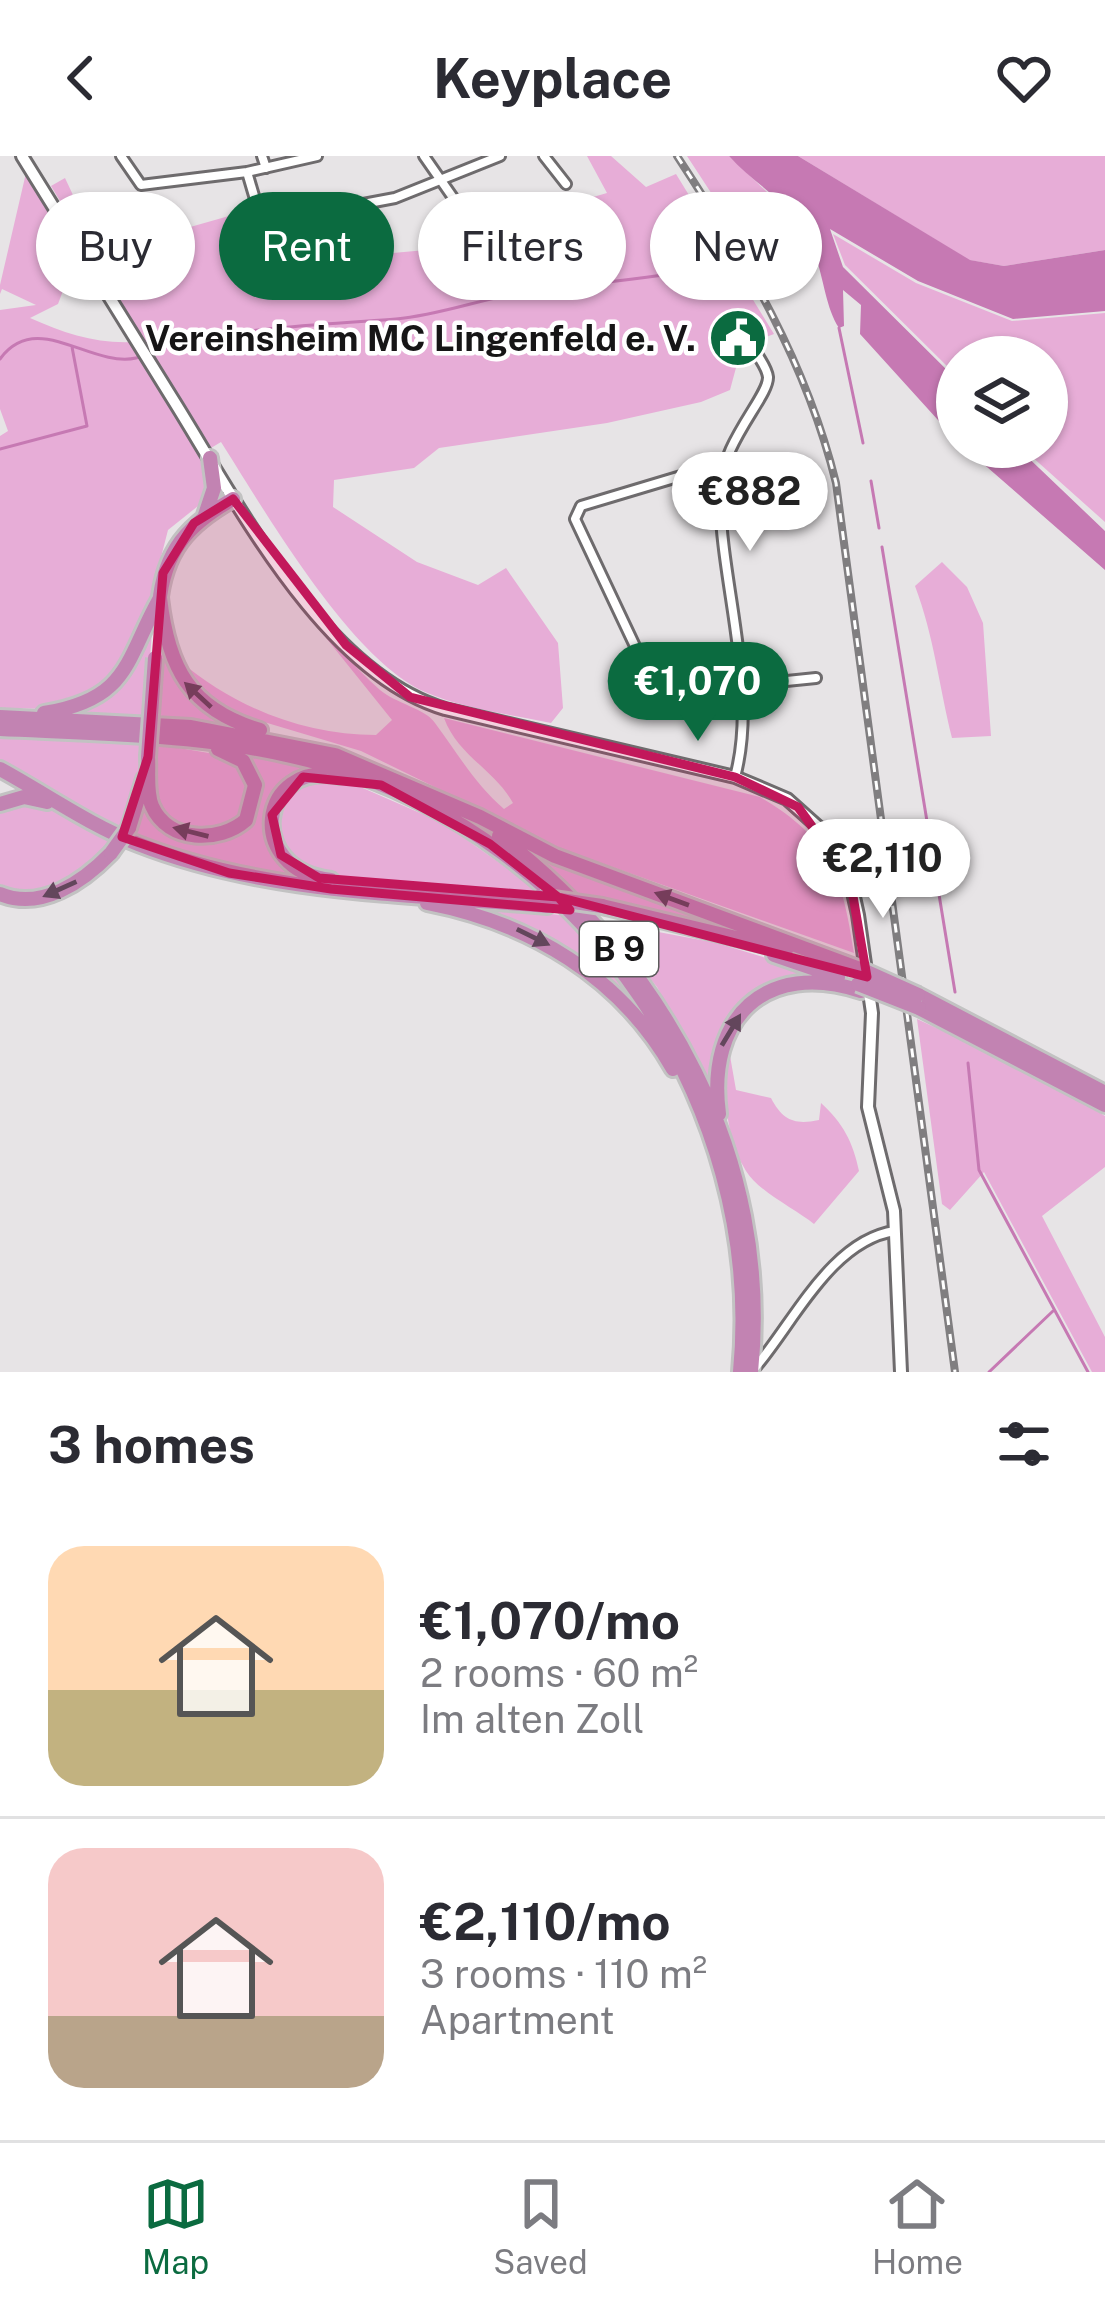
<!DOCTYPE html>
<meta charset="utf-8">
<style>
body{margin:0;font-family:"Public Sans",sans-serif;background:#f2f2f3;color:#2b2b33;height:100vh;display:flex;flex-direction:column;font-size:45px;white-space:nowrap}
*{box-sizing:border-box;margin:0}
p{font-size:39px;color:#7c7c81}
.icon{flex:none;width:66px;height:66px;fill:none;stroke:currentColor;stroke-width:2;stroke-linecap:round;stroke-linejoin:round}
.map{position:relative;height:1216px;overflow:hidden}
.side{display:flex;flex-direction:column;background:#fff;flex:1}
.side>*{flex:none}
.banner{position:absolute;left:36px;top:36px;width:1035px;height:108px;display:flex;gap:24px}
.controls{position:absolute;left:936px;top:180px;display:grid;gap:24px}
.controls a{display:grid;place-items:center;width:132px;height:132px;border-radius:50%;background:#fff;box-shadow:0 3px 9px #0004;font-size:60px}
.price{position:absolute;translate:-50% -102px;padding:0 27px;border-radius:42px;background:#fff;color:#222;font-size:39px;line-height:78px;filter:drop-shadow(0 3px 6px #0008)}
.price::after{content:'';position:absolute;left:50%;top:72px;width:36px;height:27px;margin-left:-18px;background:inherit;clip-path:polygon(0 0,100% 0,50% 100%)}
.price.selected{background:#0b6b40;color:#fff}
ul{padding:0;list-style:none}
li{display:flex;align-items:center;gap:36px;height:300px;padding:0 48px}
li+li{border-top:3px solid #e1e1e2}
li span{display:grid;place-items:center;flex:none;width:336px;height:240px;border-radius:36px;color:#555}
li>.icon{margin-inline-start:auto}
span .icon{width:144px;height:144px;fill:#fffc;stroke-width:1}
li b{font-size:51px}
h2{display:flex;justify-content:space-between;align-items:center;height:144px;padding:0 48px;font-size:51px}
.tag{padding:0 42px;border-radius:54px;background:#fff;box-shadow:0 3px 9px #0004;font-size:42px;line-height:108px}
.tag.selected{background:#0b6b40;color:#fff}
header{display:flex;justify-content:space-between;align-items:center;height:156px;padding:0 48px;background:#fff;font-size:54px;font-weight:700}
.tab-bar{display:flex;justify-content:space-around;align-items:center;height:168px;border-top:3px solid #e1e1e2;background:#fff;font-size:33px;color:#7c7c81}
.tab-bar a{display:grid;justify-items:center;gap:6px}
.tab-bar .selected{color:#0b6b40}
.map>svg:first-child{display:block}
.green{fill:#e7add7}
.water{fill:#c679b3}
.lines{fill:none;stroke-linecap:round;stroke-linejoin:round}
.stream{stroke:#c679b3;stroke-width:3}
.street-casing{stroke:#6e6b6d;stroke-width:14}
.secondary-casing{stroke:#6e6b6d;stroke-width:16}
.highway-casing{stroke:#c2c2c2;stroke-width:20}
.street{stroke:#fff;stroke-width:8}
.secondary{stroke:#fff;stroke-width:10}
.highway{stroke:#c283b2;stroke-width:14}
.rail-casing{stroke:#807e80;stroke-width:8}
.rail{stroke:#fff;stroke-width:3;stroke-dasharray:9;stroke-linecap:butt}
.highway-bridge-casing{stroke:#c2c2c2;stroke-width:20;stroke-linecap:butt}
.highway-bridge{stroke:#c283b2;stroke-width:14}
.oneway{fill:#63465c}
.marked{fill:#c2185b;fill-opacity:0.2;stroke:#c2185b;stroke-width:9;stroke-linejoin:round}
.labels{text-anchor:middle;stroke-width:9;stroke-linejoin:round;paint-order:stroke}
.shield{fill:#fff;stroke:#5c5b5c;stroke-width:3}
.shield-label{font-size:33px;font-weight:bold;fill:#161516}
.poi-label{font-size:36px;font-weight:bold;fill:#161516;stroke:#fff;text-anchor:end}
</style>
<header><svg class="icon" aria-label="back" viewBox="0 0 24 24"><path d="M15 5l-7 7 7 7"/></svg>Keyplace<svg class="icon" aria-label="heart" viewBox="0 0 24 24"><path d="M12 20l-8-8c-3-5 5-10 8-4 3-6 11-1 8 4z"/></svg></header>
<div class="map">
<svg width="1105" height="1216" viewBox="0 0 1105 1216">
<rect width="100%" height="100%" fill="#e7e4e6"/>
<!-- green -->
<path class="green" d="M 587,0 L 611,0 L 646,31 L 676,18 L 774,178 L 753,186 L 745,169 L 723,180 L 737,208 L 730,234 L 701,246 L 607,267 L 439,292 L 414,312 L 334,324 L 333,351 L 417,406 L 478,429 L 506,412 L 558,487 L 563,552 L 551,567 C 509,558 464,553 425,536 C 350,503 265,355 221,286 L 201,298 L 208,342 L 168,374 L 142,475 L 130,502 L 100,533 L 49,553 L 0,552 L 0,280 L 8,275 L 0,253 L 0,154 L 36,149 L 2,133 L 0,138 L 0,129 L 26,17 L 76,100 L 58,148 L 30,162 C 68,179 103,190 145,185 L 51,30 L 65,22 L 89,73 L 108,75 L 126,107 L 163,86 L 162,79 L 229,60 L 238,111 L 426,94 L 473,68 L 489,71 L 607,37 Z
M 687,0 L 729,0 L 786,54 L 774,92 L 738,78 Z
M 798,0 L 1105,0 L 1105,94 L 1004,110 L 969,104 Z
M 833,78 L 916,127 L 1012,165 L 1105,157 L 1105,366 L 1021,291 L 1047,291 L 1047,201 L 957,201 L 957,220 L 845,109 Z
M 942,406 L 967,431 L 983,467 L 991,580 L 952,582 C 939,530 934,480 915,430 Z
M 302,452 C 328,479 352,509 380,534 C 395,547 426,553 435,567 C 458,598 475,628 504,653 L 513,647 C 494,613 458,600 444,562 L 760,641 C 830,682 842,718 854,797 L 562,693 L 361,595 L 244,560 L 207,540 L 180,505 C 234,551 304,579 376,579 L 392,564 Z
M 153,464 L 145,563 L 62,558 C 103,546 140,502 153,464 Z
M 160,490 L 180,525 L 238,572 L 157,563 Z
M 0,580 L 143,587 L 143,642 L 199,684 L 254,658 L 259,637 L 236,596 L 320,614 L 284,629 L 273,692 L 322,726 C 194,707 112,673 0,610 Z
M 155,588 L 233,601 L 251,622 L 247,659 L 219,677 L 173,669 L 153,643 Z
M 340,622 L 443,667 L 541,736 L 338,722 L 282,696 L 276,654 L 296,628 Z
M 10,647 L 45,648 L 114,684 C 82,721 51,745 0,736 L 0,651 Z
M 524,689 L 794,792 L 582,740 Z
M 452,746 L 568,760 L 621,822 L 659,880 L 591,813 Z
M 605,766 L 717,787 L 829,821 L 769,832 L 720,882 L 711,933 L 657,831 Z
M 917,863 L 1030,915 L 1105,960 L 1105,1011 L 1042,1060 L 1105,1181 L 1105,1216 L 1092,1216 L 984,1016 L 950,1054 L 942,1048 Z
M 729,894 L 736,934 L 771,942 C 783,965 795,969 819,964 L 821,947 C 843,967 853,986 859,1015 L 814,1068 C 795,1053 758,1035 746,1015 C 725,981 722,932 729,894 Z"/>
<!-- water -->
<path class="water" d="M 729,0 L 798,0 L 970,104 L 1004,110 L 1105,94 L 1105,155 L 1013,163 L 918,125 L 830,73 L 843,111 L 957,224 L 957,285 L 860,178 L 861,149 L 843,134 L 844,170 L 839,172 C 822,146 824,107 804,74 C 786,44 752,26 729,0 Z
M 964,291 L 1017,291 L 1105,375 L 1105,414 Z"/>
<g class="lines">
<!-- stream -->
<path class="stream" d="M 753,80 L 766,63 L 772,40
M 839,172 L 863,287
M 0,203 C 37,153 90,212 136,202 C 153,198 170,188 188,185 C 257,171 326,168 396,163 C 442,159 486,141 531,135 C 592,127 651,123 712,111
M 0,293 L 87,270 L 72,191
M 871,325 L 879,372
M 882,391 L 955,836
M 968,907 L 979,1014 L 1088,1216
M 989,1216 L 1053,1155"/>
<!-- street casing -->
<g class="street-casing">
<path id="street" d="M 121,0 L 141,29 L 247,16 L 317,0
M 262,0 L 266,12
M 424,0 L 472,69
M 544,0 L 566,28
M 247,16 L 262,67 L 395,42 L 500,0
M 721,308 L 581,350 L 575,363 L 642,505 L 738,530 L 816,522
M 735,621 C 759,533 720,426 720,337 C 720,287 769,241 768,221 C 767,212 760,204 756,196
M 754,1213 C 793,1168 831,1084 895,1075"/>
</g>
<!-- secondary casing -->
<g class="secondary-casing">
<path id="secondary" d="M 22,0 C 72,81 122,162 172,242 C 236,344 323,517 445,553 L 735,621 L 787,643 L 825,677 L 850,723 L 858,759 L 872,857 L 868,951 L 894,1055 L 901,1216"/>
</g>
<!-- highway casing -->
<g class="highway-casing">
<path id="highway" d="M 205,359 L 214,332 L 210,302
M 160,442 C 168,511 189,553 260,574
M 159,449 C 164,395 187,369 233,343
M 44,557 C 130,543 125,504 160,442
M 0,561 L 191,571 L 335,599 L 480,661 L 555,700 L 860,813
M 0,573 C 109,578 220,578 326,609 C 584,683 766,948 740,1216
M 148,601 C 149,616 146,636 152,650 C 168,687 220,687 246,664 L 255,629 L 243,605 L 218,593
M 0,613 C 46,638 89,669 138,688 C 268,739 410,738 547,750
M 0,648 L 24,641 L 47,646
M 129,672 L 144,623
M 499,680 C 664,807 773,1004 751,1216
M 331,724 C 244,714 258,604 339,620
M 0,738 C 41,755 83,726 111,697
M 427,747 C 530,767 620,820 673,913
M 602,750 L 786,794
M 774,799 L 838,821
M 918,839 L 1105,937
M 919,852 L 1105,949
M 719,958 C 706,861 766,804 861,835"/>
</g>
<!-- street -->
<use href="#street" class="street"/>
<!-- secondary -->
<use href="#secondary" class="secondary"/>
<!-- highway -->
<use href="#highway" class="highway"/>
<!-- rail casing -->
<g class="rail-casing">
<path id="rail" d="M 677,0 C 746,105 806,205 836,327 L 955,1216"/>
</g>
<!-- rail -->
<use href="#rail" class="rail"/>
<!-- highway-bridge casing -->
<g class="highway-bridge-casing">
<path id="highway-bridge" d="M 148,601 L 155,502
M 111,697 L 129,672
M 539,741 L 602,750
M 860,813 L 918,839
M 858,828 L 919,852"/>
</g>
<!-- highway-bridge -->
<use href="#highway-bridge" class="highway-bridge"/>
</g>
<!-- one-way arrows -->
<defs><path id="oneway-solid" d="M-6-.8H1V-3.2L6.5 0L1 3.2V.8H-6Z" transform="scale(3)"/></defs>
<g class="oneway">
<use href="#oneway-solid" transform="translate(198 539) rotate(-137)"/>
<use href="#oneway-solid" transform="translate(191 676) rotate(-166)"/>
<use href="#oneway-solid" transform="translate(60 733) rotate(156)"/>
<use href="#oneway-solid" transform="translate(672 743) rotate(-160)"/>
<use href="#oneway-solid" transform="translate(533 781) rotate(26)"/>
<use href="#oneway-solid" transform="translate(731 874) rotate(-59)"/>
</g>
<!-- marked area -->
<path class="marked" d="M 233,343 L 346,489 L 410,541 L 735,621 L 798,651 L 850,723 L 867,821 L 558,741 L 490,688 L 381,629 L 303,621 L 272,659 L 281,699 L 319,722 L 558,741 L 570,754 L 331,733 L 229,717 L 122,681 L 148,601 L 163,417 L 194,367 Z"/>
<!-- icons -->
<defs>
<g id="civic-disc" transform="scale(3)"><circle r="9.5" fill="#0b6b40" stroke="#fff"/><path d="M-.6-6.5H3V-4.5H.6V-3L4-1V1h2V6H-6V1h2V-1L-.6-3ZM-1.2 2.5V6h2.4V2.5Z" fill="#fff"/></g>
</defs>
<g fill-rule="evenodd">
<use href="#civic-disc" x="738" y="182"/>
</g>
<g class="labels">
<!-- shield labels -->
<rect class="shield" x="580" y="766" width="78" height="54" rx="9"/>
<g class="shield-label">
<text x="619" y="805">B 9</text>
</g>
<!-- poi labels -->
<g class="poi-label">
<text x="696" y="195">Vereinsheim MC Lingenfeld e. V.</text>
</g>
</g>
</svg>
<div class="controls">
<a><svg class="icon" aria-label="layers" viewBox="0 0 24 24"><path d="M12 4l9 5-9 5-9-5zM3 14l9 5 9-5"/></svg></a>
</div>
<b class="price" style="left:750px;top:398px">€882</b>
<b class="price selected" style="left:698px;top:588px">€1,070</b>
<b class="price" style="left:883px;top:765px">€2,110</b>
<div class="banner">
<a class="tag">Buy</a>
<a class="tag selected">Rent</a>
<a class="tag">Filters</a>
<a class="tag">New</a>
</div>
</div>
<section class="side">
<h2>3 homes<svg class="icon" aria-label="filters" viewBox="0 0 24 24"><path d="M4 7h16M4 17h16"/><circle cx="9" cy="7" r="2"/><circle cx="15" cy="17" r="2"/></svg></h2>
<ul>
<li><span style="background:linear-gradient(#ffd9b3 60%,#c2b280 0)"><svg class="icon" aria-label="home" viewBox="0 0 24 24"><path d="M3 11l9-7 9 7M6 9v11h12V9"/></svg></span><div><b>€1,070/mo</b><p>2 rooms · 60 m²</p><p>Im alten Zoll</p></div></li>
<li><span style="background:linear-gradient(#f6c9c9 70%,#b9a48a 0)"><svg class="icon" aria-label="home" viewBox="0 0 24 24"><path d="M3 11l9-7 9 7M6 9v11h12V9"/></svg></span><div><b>€2,110/mo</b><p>3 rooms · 110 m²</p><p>Apartment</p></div></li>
</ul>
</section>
<nav class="tab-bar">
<a class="selected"><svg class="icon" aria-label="map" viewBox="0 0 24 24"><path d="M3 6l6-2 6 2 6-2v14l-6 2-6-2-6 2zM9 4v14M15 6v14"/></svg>Map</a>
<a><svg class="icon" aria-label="saved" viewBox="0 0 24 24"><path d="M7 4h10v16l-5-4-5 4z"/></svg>Saved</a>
<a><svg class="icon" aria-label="home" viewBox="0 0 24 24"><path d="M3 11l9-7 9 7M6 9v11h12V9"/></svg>Home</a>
</nav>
